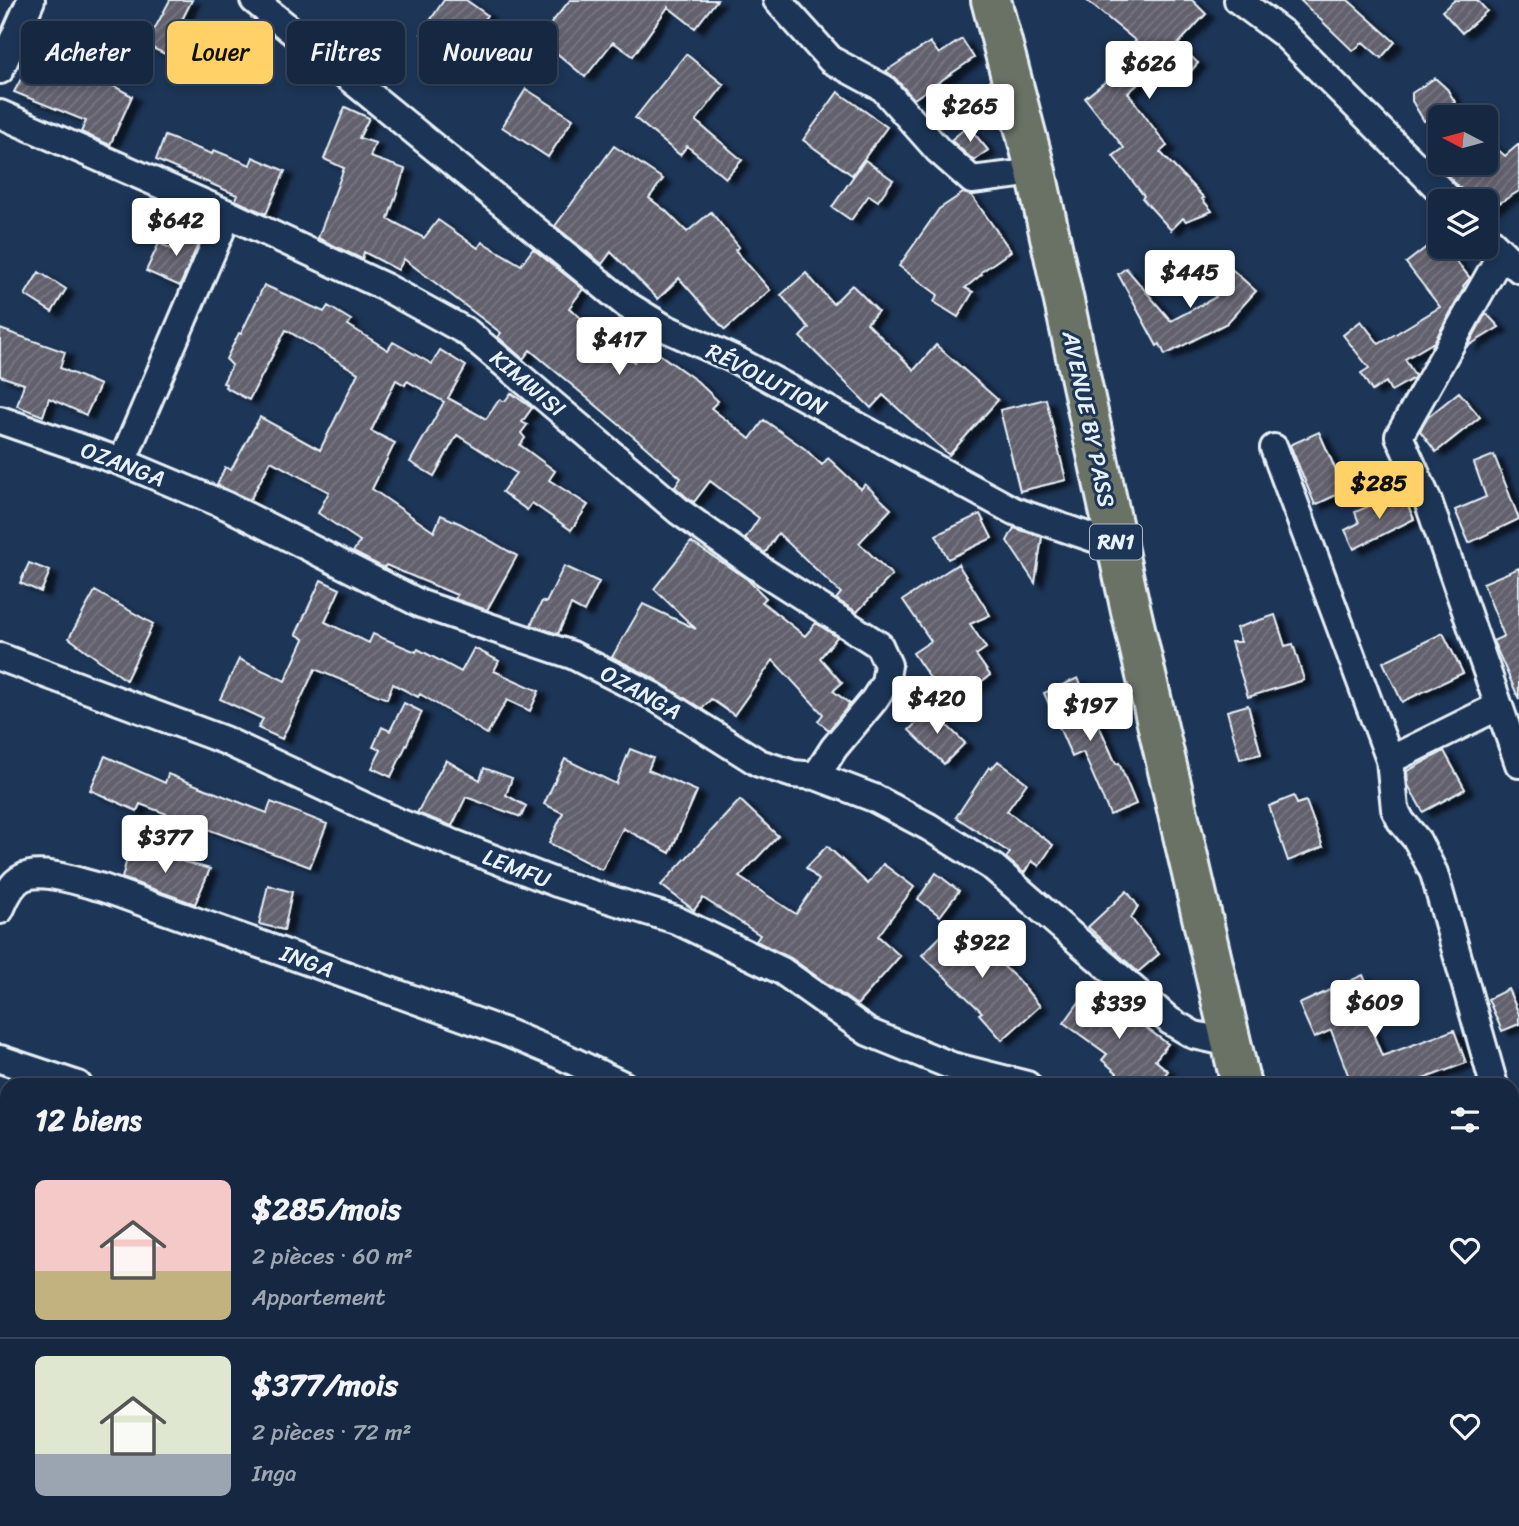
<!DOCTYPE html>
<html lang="fr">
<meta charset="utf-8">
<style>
body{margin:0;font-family:Sriracha,sans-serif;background:#1f3048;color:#f1f3f6;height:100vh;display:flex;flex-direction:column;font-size:26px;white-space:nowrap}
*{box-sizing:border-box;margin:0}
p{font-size:23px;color:#9ea6b1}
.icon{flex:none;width:38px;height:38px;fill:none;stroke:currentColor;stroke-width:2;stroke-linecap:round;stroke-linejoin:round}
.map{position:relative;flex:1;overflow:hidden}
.panel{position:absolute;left:0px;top:1078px;width:1519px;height:448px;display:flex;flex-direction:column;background:#162841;border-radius:21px 21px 0 0;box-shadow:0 4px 10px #0003,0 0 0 2px #35445a}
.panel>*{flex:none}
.guide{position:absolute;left:21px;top:21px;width:700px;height:63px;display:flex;gap:14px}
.needle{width:46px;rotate:276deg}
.buttons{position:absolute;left:1428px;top:105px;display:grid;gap:14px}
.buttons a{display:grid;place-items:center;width:70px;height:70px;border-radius:10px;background:#162841;box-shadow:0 4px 10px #0003,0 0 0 2px #35445a;font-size:35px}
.price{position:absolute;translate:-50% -60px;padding:0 16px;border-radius:7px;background:#fff;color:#222;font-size:23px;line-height:46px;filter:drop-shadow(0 2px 4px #0008)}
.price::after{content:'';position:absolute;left:50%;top:42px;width:21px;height:16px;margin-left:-10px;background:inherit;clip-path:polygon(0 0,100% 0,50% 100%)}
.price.active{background:#ffd166;color:#111}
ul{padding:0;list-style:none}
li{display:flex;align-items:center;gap:21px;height:175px;padding:0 35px}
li+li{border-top:2px solid #35445a}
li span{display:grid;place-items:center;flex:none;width:196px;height:140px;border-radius:10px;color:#555}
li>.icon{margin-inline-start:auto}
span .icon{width:84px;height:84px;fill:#fffc;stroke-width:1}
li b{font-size:30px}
h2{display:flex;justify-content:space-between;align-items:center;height:84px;padding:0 35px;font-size:30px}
.chip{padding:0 24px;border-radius:10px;background:#162841;box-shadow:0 4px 10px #0003,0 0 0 2px #35445a;font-size:24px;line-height:63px}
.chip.active{background:#ffd166;color:#111}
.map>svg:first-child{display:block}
.building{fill:url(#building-hatch);stroke:#e8f1f8;stroke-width:2;filter:url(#shadow)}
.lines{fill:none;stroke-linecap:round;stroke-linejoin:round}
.minor-casing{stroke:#e8f1f8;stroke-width:32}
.trunk-casing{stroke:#e8f1f8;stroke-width:44}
.minor{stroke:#1d3557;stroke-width:26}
.trunk{stroke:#6b7165;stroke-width:38}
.labels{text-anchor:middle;stroke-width:6;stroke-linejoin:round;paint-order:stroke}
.shield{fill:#1d3557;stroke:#abb9c8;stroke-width:2}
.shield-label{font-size:21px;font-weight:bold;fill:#e8f1f8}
.street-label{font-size:23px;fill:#e8f1f8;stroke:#1d3557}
</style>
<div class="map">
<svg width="1519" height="1526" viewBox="0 0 1519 1526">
<defs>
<pattern id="building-hatch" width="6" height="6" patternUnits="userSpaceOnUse" patternTransform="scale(1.75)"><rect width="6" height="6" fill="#62606d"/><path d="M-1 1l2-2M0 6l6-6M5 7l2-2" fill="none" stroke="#787783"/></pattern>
<filter id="shadow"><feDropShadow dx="8" dy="4.5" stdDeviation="2" flood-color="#0009"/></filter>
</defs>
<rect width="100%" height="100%" fill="#1d3557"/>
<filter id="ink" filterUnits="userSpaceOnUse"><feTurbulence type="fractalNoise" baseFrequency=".0143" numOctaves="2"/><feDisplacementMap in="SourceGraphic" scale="14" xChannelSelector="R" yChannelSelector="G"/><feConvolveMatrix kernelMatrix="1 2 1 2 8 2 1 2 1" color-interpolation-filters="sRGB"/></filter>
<g filter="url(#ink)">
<!-- building -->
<path class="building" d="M 170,0 L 192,0 L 165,54 L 146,45 Z
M 444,0 L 466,0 L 487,15 L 469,41 L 464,37 L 452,55 L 421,34 Z
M 570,0 L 717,0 L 695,28 L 668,7 L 633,56 L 613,42 L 585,77 L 539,38 Z
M 1086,0 L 1192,0 L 1206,14 L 1178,44 L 1198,63 L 1183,80 L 1164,61 L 1128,93 L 1167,146 L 1160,152 L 1204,198 L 1202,199 L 1212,211 L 1186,221 L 1183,218 L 1171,230 L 1142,198 L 1144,196 L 1113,156 L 1124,148 L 1085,98 L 1131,61 L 1123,52 L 1136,41 Z
M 1300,0 L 1348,0 L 1395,42 L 1381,58 L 1363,42 L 1353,51 Z
M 1455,0 L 1477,0 L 1487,11 L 1462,33 L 1442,11 Z
M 962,39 L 974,58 L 914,99 L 895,78 L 886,71 L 930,42 L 939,54 Z
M 686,54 L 724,85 L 696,121 L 742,160 L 726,178 L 687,146 L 680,155 L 635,118 Z
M 31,60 L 73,81 L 79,67 L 132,96 L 110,145 L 81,132 L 86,121 L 14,92 Z
M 1435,78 L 1447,89 L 1455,102 L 1424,121 L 1412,101 L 1412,93 Z
M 526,89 L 573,119 L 548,157 L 502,127 Z
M 838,92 L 887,127 L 852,175 L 803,140 Z
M 345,107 L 369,118 L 359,138 L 375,143 L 370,157 L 405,169 L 388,219 L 424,238 L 438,220 L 478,248 L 482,242 L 521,265 L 533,249 L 583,289 L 569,308 L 634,362 L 645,344 L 697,381 L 718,401 L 711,408 L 750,439 L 764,420 L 805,449 L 822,465 L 828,458 L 861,489 L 865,484 L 891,509 L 859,543 L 892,575 L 857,612 L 836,599 L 841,593 L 778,533 L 765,553 L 745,539 L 759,518 L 710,481 L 694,502 L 690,500 L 675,487 L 681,478 L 641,443 L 530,350 L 523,359 L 498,337 L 501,333 L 404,259 L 398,270 L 364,252 L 362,259 L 318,238 L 344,168 L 324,159 Z
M 968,126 L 988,150 L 974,161 L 951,140 Z
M 165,136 L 212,154 L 214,150 L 250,165 L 253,157 L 285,171 L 266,214 L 235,200 L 237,195 L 156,160 Z
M 1486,139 L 1505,156 L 1519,144 L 1519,191 L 1488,210 L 1486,201 L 1482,201 L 1475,190 L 1466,198 L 1462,190 L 1435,163 L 1486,163 Z
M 614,146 L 663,179 L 649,198 L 666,211 L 687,232 L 711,212 L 739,247 L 735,250 L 770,290 L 725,330 L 679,278 L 658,299 L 611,252 L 602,264 L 555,226 Z
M 865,160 L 893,180 L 878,201 L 869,195 L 851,220 L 832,207 Z
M 963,193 L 971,195 L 1011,251 L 981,272 L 982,274 L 965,288 L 973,292 L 958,317 L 934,302 L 938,295 L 899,266 L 939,209 Z
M 193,223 L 205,228 L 180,286 L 146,271 L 159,243 L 179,252 Z
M 1438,238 L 1440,247 L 1445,247 L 1470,278 L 1463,286 L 1464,288 L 1434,342 L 1405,359 L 1415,376 L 1414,378 L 1391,391 L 1386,382 L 1372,391 L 1361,373 L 1369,368 L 1343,335 L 1361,321 L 1379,344 L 1440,307 L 1406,263 Z
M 1226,264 L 1256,291 L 1227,323 L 1165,355 L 1160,344 L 1157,346 L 1118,274 L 1126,268 L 1171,321 L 1216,297 L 1206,287 Z
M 39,272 L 66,289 L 52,312 L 25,295 Z
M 806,273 L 833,304 L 852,285 L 878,311 L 867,323 L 914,370 L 936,345 L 998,400 L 949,455 L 883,395 L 871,408 L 800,337 L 809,328 L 781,295 Z
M 264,285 L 324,312 L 328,306 L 351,320 L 348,325 L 388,350 L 393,342 L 432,364 L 440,350 L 466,366 L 448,398 L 486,419 L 499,400 L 505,401 L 511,393 L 532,408 L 522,422 L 527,425 L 521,433 L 525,438 L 520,445 L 555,471 L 549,480 L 588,505 L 571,530 L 532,503 L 527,510 L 502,492 L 516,473 L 457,435 L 434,476 L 410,462 L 444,402 L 407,381 L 405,385 L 396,380 L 371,431 L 395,443 L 372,489 L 434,532 L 441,515 L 461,524 L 517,556 L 487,610 L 455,599 L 457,595 L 386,565 L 384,568 L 353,552 L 360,541 L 318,513 L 329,492 L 271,461 L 250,500 L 217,485 L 225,467 L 231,470 L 260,417 L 320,450 L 358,373 L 286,330 L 249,400 L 225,387 L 226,384 L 223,383 L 232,365 L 226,359 L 239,333 L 241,334 Z
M 1486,313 L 1499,327 L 1468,346 Z
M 0,329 L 65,352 L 60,368 L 100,385 L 86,415 L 49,398 L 43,416 L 17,406 L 24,384 L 0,376 Z
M 1459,392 L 1480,417 L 1436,452 L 1420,431 L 1428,417 Z
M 1046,399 L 1066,480 L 1020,491 L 1000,410 Z
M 1319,432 L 1345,491 L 1315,505 L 1290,445 Z
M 1494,455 L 1519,519 L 1469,543 L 1455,510 L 1486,497 L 1474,463 Z
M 1395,495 L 1400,504 L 1406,501 L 1414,519 L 1354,549 L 1345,530 L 1359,523 L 1355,512 Z
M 980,514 L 992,538 L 948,559 L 936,535 Z
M 1014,528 L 1042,537 L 1035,583 L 1007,541 Z
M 691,542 L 747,579 L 766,598 L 762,602 L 805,636 L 816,623 L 837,637 L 820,658 L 842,683 L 833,691 L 850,704 L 829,730 L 818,721 L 823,714 L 773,660 L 734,715 L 711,699 L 702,709 L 650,676 L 612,657 L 643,604 L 696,629 L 654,589 Z
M 29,563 L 50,571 L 41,592 L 20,583 Z
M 958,564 L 990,615 L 970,624 L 986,648 L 976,655 L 990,675 L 949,706 L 913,653 L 931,641 L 903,600 Z
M 564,566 L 599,582 L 584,612 L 571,605 L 558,634 L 531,625 L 542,601 L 546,603 Z
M 1519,568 L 1519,699 L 1493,641 L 1504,636 L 1483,583 Z
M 321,580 L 340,589 L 325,622 L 369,643 L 373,634 L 416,652 L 418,649 L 461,672 L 474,648 L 499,661 L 494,671 L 539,691 L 530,711 L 507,700 L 487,734 L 420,694 L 418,697 L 393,684 L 387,699 L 315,669 L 282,739 L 258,728 L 263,719 L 220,699 L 239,659 L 285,681 L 304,639 L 296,634 Z
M 95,591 L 153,624 L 126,680 L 69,638 Z
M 1275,615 L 1285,646 L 1293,644 L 1304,680 L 1248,697 L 1231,642 L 1241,642 L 1236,628 Z
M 1443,633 L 1463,673 L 1402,702 L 1383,662 Z
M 1078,678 L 1116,764 L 1119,763 L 1136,804 L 1110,815 L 1083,752 L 1072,757 L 1044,693 Z
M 404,703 L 422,712 L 391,777 L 372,768 L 381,750 L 373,747 L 382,727 L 390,731 Z
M 1248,705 L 1261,754 L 1240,759 L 1227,711 Z
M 930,709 L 965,743 L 944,764 L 909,730 Z
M 630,749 L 653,758 L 648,770 L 697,791 L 670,853 L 623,828 L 602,870 L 549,843 L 563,813 L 544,804 L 565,759 L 616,784 Z
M 1444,751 L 1465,789 L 1423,812 L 1408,785 L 1407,771 Z
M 105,756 L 165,783 L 168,774 L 267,813 L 271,802 L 327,824 L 310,867 L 140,804 L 137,811 L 90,790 Z
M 446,760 L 480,780 L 484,768 L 512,778 L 506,795 L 526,806 L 521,817 L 466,797 L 452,826 L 417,813 Z
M 998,761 L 1027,783 L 1007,811 L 1053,845 L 1039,866 L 1032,861 L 1024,873 L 1006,858 L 1010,853 L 956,817 L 989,767 L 991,769 Z
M 1294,796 L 1297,804 L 1306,801 L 1323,847 L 1288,861 L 1269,806 Z
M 740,800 L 778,836 L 739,877 L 796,914 L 819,880 L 806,868 L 827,846 L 868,884 L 883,864 L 914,887 L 878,936 L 900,956 L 857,1005 L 791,958 L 756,941 L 760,935 L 703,898 L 694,910 L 661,885 Z
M 130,847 L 210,869 L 195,904 L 122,878 Z
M 936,873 L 959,891 L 940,916 L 918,899 Z
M 268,885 L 292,892 L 284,930 L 259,924 Z
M 1127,891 L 1138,906 L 1131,918 L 1159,954 L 1138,972 L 1088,927 Z
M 956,921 L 1017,979 L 1040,1006 L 1002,1040 L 979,1014 L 982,1012 L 922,955 Z
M 1363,975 L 1378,1009 L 1365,1014 L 1382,1056 L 1454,1030 L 1466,1063 L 1407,1085 L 1352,1085 L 1331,1030 L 1314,1038 L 1299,1004 Z
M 1090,987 L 1168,1044 L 1155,1060 L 1168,1071 L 1157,1085 L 1108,1085 L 1117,1073 L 1102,1060 L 1107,1054 L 1064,1023 Z
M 1508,989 L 1519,1014 L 1519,1024 L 1502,1031 L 1488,999 Z"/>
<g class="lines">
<!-- minor casing -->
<g class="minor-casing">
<path id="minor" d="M 254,0 L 627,305 L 663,327 L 738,361 L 1014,511 L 1117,546
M 777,0 L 831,60 L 883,88 L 938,150 L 972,180 L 1036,172
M 1238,0 L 1284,34 L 1451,201
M 0,70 L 31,0
M 0,114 L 228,214 L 385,287 L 467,332 L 680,512 L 766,573 L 879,645 L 888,665 L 885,683 L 874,700 L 834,748 L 816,776
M 1486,237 L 1519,269
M 1502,253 L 1399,436 L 1428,501 L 1519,764
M 0,420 L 122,462 L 227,506 L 421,604 L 572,655 L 653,696 L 759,763 L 793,774 L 816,776 L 874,798 L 929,827 L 994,868 L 1170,1021 L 1194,1035 L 1231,1043
M 1274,448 L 1390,760 L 1395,809 L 1401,821 L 1417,840 L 1434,873 L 1494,1085
M 122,462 L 228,214
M 0,657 L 224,740 L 400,823 L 557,883 L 676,920 L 782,971 L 868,1032 L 952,1066 L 1027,1085
M 1390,760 L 1499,706
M 0,910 C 5,899 10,884 22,878 C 41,867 82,883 103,888 L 505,1032 L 558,1054 L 623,1085
M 0,1059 L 78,1085
M 1512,1120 L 1519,1138
M 0,1270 L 7,1273
M 0,1460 L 7,1462
M 129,1519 L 142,1526
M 648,1519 L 671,1526
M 1201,1519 L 1209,1526"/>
</g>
<!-- trunk casing -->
<g class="trunk-casing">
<path id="trunk" d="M 991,0 L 1036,172 L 1131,611 L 1241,1085
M 1345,1519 L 1347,1526"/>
</g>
<!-- minor -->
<use href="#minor" class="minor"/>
<!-- trunk -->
<use href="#trunk" class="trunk"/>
</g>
</g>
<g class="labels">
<!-- shield labels -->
<rect class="shield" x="1090" y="524.5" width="52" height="35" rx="5"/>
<g class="shield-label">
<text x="1116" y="549">RN1</text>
</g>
<!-- street labels -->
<g class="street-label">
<text transform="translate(767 379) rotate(27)" y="8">RÉVOLUTION</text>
<text transform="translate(528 383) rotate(40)" y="8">KIMWISI</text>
<text transform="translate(1089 419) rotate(78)" y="8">AVENUE BY PASS</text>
<text transform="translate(123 464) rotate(21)" y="8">OZANGA</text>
<text transform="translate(641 692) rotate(29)" y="8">OZANGA</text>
<text transform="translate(517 868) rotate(21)" y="8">LEMFU</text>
<text transform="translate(307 961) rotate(20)" y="8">INGA</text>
</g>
</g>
</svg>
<div class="buttons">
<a><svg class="needle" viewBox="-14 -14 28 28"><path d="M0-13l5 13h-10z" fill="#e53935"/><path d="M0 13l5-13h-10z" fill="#9ea6b1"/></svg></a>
<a><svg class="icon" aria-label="layers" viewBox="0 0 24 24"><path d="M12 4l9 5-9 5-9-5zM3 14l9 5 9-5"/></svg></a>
</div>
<b class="price" style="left:1149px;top:101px">$626</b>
<b class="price" style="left:970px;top:144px">$265</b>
<b class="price" style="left:176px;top:258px">$642</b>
<b class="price" style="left:1190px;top:310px">$445</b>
<b class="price" style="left:619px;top:377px">$417</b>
<b class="price active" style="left:1379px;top:521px">$285</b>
<b class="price" style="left:937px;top:736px">$420</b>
<b class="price" style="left:1090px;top:743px">$197</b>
<b class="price" style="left:165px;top:875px">$377</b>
<b class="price" style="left:982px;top:980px">$922</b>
<b class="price" style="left:1375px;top:1040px">$609</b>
<b class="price" style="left:1119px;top:1041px">$339</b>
<div class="guide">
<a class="chip">Acheter</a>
<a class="chip active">Louer</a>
<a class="chip">Filtres</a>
<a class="chip">Nouveau</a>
</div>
<section class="panel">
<h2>12 biens<svg class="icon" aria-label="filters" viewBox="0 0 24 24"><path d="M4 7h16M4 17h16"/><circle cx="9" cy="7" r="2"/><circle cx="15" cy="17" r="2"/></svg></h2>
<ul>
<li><span style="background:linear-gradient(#f6c9c9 65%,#c2b280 0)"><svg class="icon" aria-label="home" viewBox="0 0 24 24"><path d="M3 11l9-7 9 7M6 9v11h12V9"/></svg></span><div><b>$285/mois</b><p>2 pièces · 60 m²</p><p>Appartement</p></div><svg class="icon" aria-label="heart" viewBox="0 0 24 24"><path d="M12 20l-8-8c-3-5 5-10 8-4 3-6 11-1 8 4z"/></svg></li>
<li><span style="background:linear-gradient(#dfe7d0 70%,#9aa5b1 0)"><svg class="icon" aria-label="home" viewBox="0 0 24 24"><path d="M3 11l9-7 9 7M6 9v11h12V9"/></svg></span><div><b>$377/mois</b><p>2 pièces · 72 m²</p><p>Inga</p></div><svg class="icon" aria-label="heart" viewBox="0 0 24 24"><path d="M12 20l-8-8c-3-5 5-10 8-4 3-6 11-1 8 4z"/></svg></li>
</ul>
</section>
</div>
